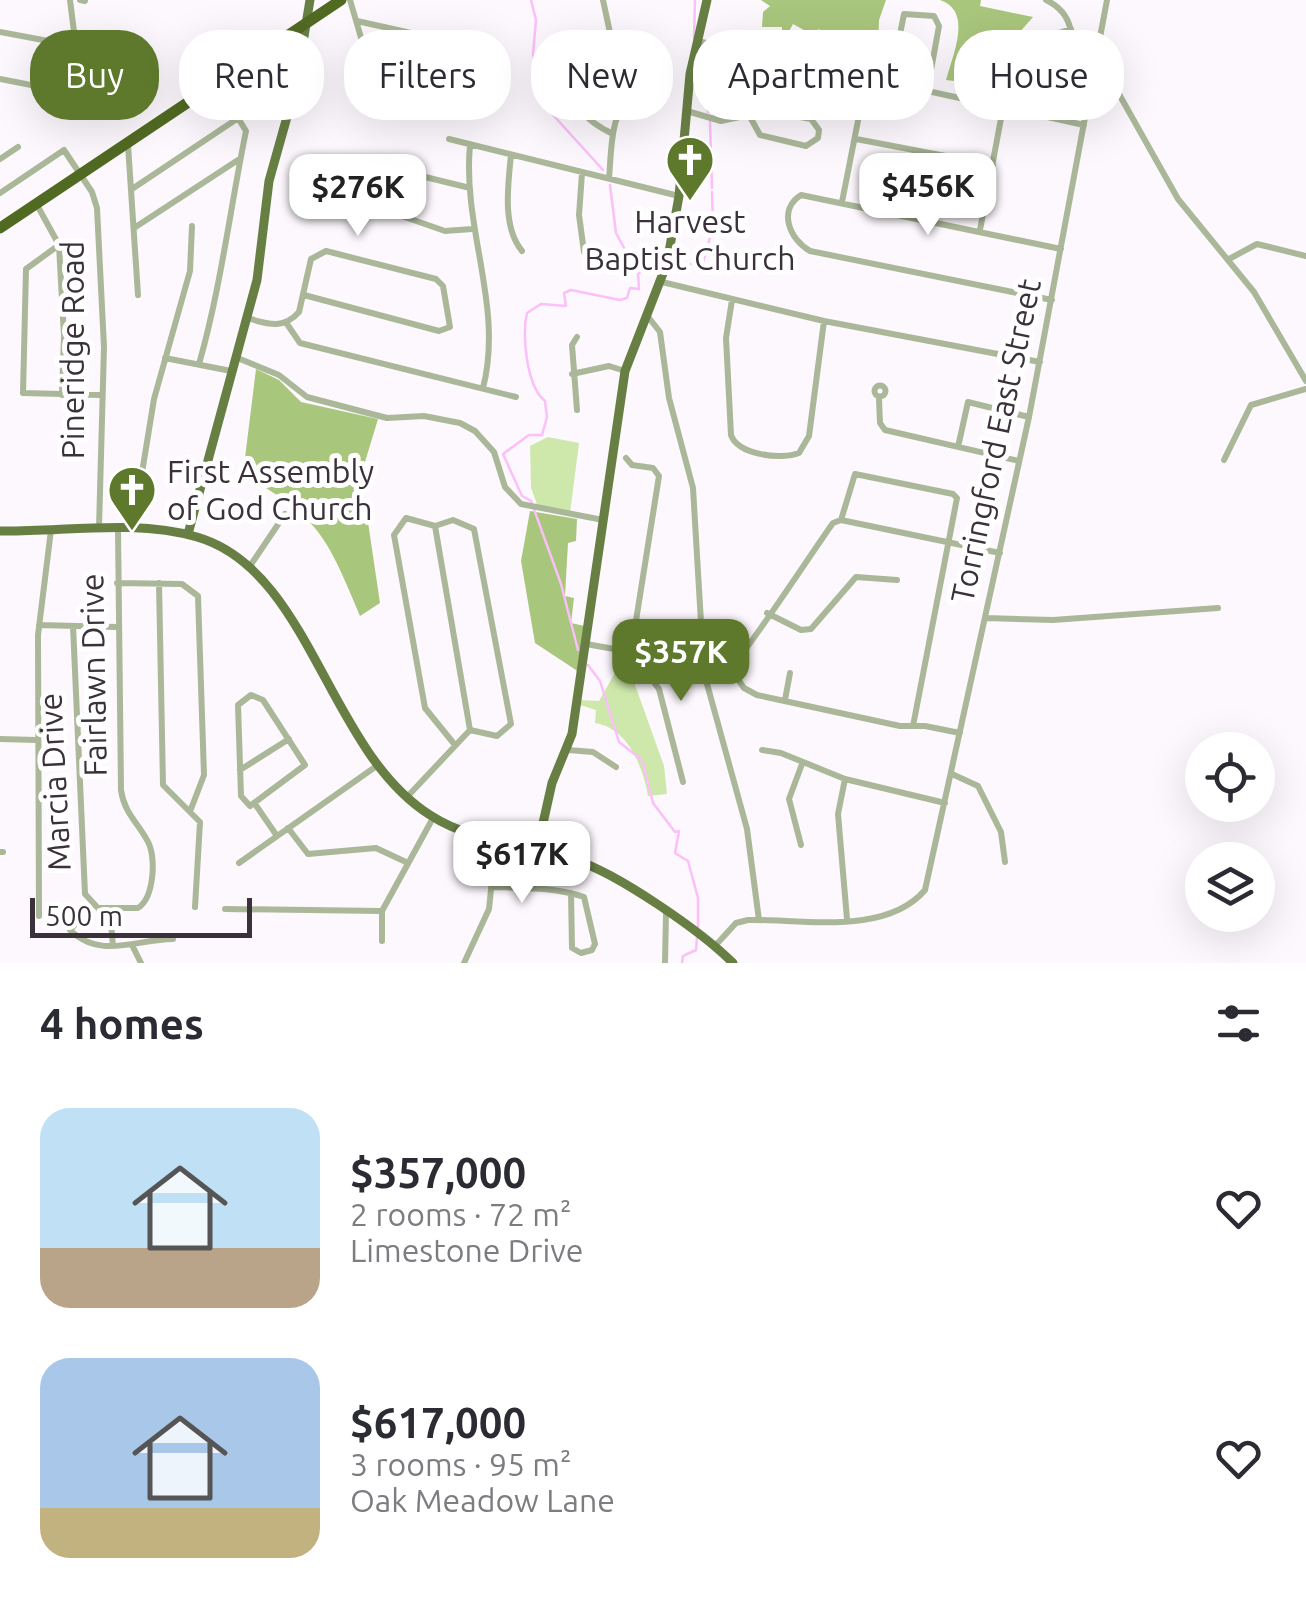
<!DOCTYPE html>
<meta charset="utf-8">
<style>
body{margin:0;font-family:Ubuntu,sans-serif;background:#f7f7f7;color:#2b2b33;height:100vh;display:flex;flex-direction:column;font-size:38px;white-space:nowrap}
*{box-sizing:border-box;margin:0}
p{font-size:32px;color:#7c7c81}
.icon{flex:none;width:55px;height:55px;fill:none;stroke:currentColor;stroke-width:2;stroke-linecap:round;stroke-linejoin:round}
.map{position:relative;height:963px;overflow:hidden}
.panel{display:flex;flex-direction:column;background:#fff;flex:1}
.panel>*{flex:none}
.hud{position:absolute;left:30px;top:30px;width:1248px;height:90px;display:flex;gap:20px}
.fabs{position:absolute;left:1185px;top:732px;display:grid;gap:20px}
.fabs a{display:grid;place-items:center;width:90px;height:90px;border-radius:50%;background:#fff;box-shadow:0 10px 40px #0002;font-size:50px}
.scale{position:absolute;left:30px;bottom:25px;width:222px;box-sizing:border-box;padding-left:10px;border:5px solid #3b313b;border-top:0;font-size:28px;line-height:35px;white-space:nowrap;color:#3b313b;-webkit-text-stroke:8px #fff;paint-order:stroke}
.price{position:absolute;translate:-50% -85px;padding:0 22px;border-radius:20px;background:#fff;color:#222;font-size:32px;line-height:65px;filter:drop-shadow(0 2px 5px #0008)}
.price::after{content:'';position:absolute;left:50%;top:60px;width:30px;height:22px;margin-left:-15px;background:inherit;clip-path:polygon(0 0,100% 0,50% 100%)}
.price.active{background:#5e792c;color:#fff}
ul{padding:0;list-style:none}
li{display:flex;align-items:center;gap:30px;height:250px;padding:0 40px}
li span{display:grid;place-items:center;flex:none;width:280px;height:200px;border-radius:30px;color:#555}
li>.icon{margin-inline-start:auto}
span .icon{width:120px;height:120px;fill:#fffc;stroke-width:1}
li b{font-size:42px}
h2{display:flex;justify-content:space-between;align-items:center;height:120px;padding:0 40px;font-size:42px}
.pill{padding:0 35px;border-radius:40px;background:#fff;box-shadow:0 10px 40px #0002;font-size:35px;line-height:90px}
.pill.active{background:#5e792c;color:#fff}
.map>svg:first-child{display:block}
.green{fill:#cee7ab}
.forest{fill:#a9c67d}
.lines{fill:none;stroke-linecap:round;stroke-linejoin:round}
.stream{stroke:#fbbffa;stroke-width:2.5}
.minor{stroke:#aab798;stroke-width:6}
.major{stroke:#687f44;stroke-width:9}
.highway{stroke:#516a22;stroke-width:11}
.labels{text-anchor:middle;stroke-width:10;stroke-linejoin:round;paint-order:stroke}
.poi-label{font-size:32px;fill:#3b313b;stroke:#fff}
.street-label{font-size:32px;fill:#3b313b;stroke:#fff}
</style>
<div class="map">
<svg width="1306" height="963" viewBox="0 0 1306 963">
<rect width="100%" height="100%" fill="#fdf8fd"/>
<!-- green -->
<path class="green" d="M 548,437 L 579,443 L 570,513 L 538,507 L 531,488 L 530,446 Z
M 641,669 L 645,674 L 634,682 L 664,766 L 667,794 L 648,796 C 643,767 628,728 595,723 L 596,710 L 577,704 L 578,700 L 599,701 L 616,671 L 627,677 Z"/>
<!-- forest -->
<path class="forest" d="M 761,0 L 886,0 L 879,20 L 878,50 L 868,49 L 863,75 L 827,68 L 830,37 L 819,29 L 811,34 L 793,24 L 782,44 L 782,27 L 762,27 L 763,12 L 770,6 Z
M 940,0 L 981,0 L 980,6 L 1033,17 L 1018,34 L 1016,45 L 1041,68 L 997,58 L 990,63 L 987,84 L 978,80 L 983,54 L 972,50 L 962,82 L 946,80 C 953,54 973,11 940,0 Z
M 256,369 L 279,380 L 301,402 L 378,419 L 361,475 L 380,603 L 360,616 C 326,535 320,519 243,474 Z
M 530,511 L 577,519 L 576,541 L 568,543 L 565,596 L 574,598 L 571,623 L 589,627 L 582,674 L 535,643 L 521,561 Z"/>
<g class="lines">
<!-- stream -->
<path class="stream" d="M 531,0 L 536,20 L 533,54 L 544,105 L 603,170
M 694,38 L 695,0
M 699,54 L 708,112
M 710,122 L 712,188
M 670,268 L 703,262 L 713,227 L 712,192
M 639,273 L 651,264 L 663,267
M 578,650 L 561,584 L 531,501 L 522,496 L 503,454 L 529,435 L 542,435 L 547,417 L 545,401 C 526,386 522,334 527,313 L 541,304 L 566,306 L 564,293 L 571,290 L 620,300 L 627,298 L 630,288 L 639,289 L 638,274 L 616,233 L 610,185
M 588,665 L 600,681 L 619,742 L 642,760 L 653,803 L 675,832 L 679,831 L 675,853 L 688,861 L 698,898 L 698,930
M 682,963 L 683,956 L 696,950 L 697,938"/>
<!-- minor -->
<path class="minor" d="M 80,0 L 85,1
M 350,0 L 369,65
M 603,0 L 615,56
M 1046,0 C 1078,15 1074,46 1066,75
M 357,21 L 429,37
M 0,32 L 75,46
M 1040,39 L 1071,29
M 697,41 L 1084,125
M 197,51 L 246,131 C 230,209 221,287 199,364
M 1097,55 L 1178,199 L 1254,292 L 1306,381
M 1071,56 L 1096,61
M 581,72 C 566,104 586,121 613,134
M 0,79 L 82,95 L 70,0
M 890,85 L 904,14 L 934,16 L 939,26 L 927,92
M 763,110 L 811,119 L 819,130 L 818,138 L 806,146 L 760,135 L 749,115 Z
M 687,111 L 721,121 L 749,115
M 1024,112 L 1030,89
M 449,139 L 679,196
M 856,139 L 993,165
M 128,145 L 138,295
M 470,145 C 462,229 504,306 483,388
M 511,155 C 508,185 502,227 522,251
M 0,159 L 18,147
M 582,173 L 579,215 L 584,252
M 609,178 C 612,147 609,109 638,90
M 466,187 L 413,174 L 402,216 L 445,231 L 472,229
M 132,189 L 286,86 L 296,85
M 0,193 L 64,150 L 92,192 L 97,208 L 104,347 L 99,528
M 842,202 L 866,80
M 37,205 L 59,245 L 64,336 L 62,395
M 134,228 L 238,160
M 980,230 L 1003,108
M 59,245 L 26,269 L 23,393 L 100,395
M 1229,259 L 1257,244 L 1306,256
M 662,282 L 824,321 L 1040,362
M 732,300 L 726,338 L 731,435 C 738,455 781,460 799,453 L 809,436 L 824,321
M 1052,300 L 810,251 C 790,240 777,210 801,195 L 1061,249
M 247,318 C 268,324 283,330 299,312 L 311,259 L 326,251 L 436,279 L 443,286 L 450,327 L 439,331 L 304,295
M 649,318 L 660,332 L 669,398 L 693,488 L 704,673 L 747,829 L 759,920
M 287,324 L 300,343 L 516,397
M 235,357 L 279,375 L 307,397 L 387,418 L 424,416 L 460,423 L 475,431 L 494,452 L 505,487 L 521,504 L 603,520
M 165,358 L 231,371
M 572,374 L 609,366 L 625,371
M874.5 391a5.5 5.5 0 1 1 11 0a5.5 5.5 0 1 1-11 0Z
M 879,399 L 880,423 L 885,430 L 1019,461
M 577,410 L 572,345 L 577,337
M 958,447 L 968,402 L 1029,417
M 626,458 L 632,465 L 653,468 L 659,476 L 631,652
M 1224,460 L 1251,405 L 1306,389
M 841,520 L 1000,553
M 435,526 L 406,518 L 394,535 L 425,708 L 455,745
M 435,526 L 470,730
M 133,528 L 154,399 L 190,271 L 192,226
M 250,566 L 285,514
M 117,583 L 182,584 L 198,596 L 204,775 L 191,809
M 159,583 L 163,785 L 200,822 L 195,907
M 767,613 L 801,630 L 811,629 L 856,577 L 897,580
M 985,618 L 1053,620 L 1218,608
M 39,625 L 117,627
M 73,626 L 85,894 L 98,908 L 138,908 C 154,898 157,856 147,840 C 137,822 124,812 121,790 L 118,529
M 586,644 L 631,652
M 631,652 L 659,689 L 683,782
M 704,654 L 721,655 L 744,688 L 757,695 L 900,726 L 925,726 L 960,733
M 732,666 C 740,662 819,542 833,523 L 841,520 L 855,474 L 953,494 L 957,498 L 913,726
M 251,695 L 263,700 L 305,765 L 250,806 L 241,796 L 238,705 Z
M 785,700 L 790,673
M 0,739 L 36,740
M 568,750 L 593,752 L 616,767
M 762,750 L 781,753 L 845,779 L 945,803
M 240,770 L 289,739
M 952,774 L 978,786 L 1001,832 L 1005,862
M 845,779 L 838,814 L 847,919
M 407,797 L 470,730 L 497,736 L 511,724 L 474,529 L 453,520 L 435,526
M 255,804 L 277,836
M 288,828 L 308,854 L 376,848 L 408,863
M 801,845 L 789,799 L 802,764
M 0,852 L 3,852
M 239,863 L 378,765
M 492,887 C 523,888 555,887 584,897 L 595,944 L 592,950 L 581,953 L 572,948 L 571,893
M 91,906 L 70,930 C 100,960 137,939 173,939
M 225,909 L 382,911
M 39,916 L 38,635 L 51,530
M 111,923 L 113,946
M 382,941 L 382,911 L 433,818
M 132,945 L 141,963
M 714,947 L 736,923 L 748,920 C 802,919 886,936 925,890 L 1029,417 L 1107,0
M 464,963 L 489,909 L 496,840
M 665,963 L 666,914"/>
<!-- major -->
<path class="major" d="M 0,531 C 64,532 134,519 197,537 C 311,570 327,750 430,815 C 473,843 527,844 575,860 C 617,873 701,931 733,963
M 188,534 L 257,280 L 269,181 L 296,85 L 310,0
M 537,850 L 552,783 L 572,734 L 625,371 L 667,263 L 679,196 L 690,74 L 707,0"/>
<!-- highway -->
<path class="highway" d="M 0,228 L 341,0"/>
</g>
<!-- icons -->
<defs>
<g id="church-pin" transform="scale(2.5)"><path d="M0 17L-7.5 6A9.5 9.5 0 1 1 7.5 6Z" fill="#5e792c" stroke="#fff"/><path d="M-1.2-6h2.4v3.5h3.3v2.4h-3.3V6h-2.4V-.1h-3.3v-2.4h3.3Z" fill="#fff"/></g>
</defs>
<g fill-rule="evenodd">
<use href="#church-pin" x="690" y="160"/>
<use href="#church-pin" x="132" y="490"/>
</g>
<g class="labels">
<!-- poi labels -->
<g class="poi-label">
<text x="690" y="233">Harvest<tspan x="690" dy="37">Baptist Church</tspan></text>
<text x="167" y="483" text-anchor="start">First Assembly<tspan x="167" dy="37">of God Church</tspan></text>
</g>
<!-- street labels -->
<g class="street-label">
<text transform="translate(73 350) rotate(-90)" y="11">Pineridge Road</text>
<text transform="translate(996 441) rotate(-78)" y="11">Torringford East Street</text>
<text transform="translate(94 675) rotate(-91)" y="11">Fairlawn Drive</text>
<text transform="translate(55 782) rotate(-93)" y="11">Marcia Drive</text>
</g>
</g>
</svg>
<div class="fabs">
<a><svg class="icon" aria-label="locate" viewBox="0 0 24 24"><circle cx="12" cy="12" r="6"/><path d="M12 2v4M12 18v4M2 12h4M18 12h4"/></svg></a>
<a><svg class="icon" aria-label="layers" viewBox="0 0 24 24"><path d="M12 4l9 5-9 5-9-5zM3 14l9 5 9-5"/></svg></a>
</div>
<div class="scale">500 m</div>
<b class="price" style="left:928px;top:238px">$456K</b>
<b class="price" style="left:358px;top:239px">$276K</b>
<b class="price active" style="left:681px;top:704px">$357K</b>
<b class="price" style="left:522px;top:906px">$617K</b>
<div class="hud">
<a class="pill active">Buy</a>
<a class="pill">Rent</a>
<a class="pill">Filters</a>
<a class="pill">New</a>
<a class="pill">Apartment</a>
<a class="pill">House</a>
</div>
</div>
<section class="panel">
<h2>4 homes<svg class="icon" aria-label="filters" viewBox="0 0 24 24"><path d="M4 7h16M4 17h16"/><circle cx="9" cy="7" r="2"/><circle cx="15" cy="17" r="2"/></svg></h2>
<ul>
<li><span style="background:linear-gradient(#bfe0f5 70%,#b9a48a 0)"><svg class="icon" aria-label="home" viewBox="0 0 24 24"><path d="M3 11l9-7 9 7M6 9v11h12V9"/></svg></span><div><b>$357,000</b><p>2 rooms · 72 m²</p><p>Limestone Drive</p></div><svg class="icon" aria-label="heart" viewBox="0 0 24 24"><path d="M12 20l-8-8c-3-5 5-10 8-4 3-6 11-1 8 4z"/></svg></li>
<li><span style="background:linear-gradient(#a9c7e8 75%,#c2b280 0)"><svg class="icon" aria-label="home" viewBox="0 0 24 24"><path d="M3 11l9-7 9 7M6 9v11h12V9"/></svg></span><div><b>$617,000</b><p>3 rooms · 95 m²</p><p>Oak Meadow Lane</p></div><svg class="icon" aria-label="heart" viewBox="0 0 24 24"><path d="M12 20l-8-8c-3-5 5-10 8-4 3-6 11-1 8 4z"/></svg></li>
</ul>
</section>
